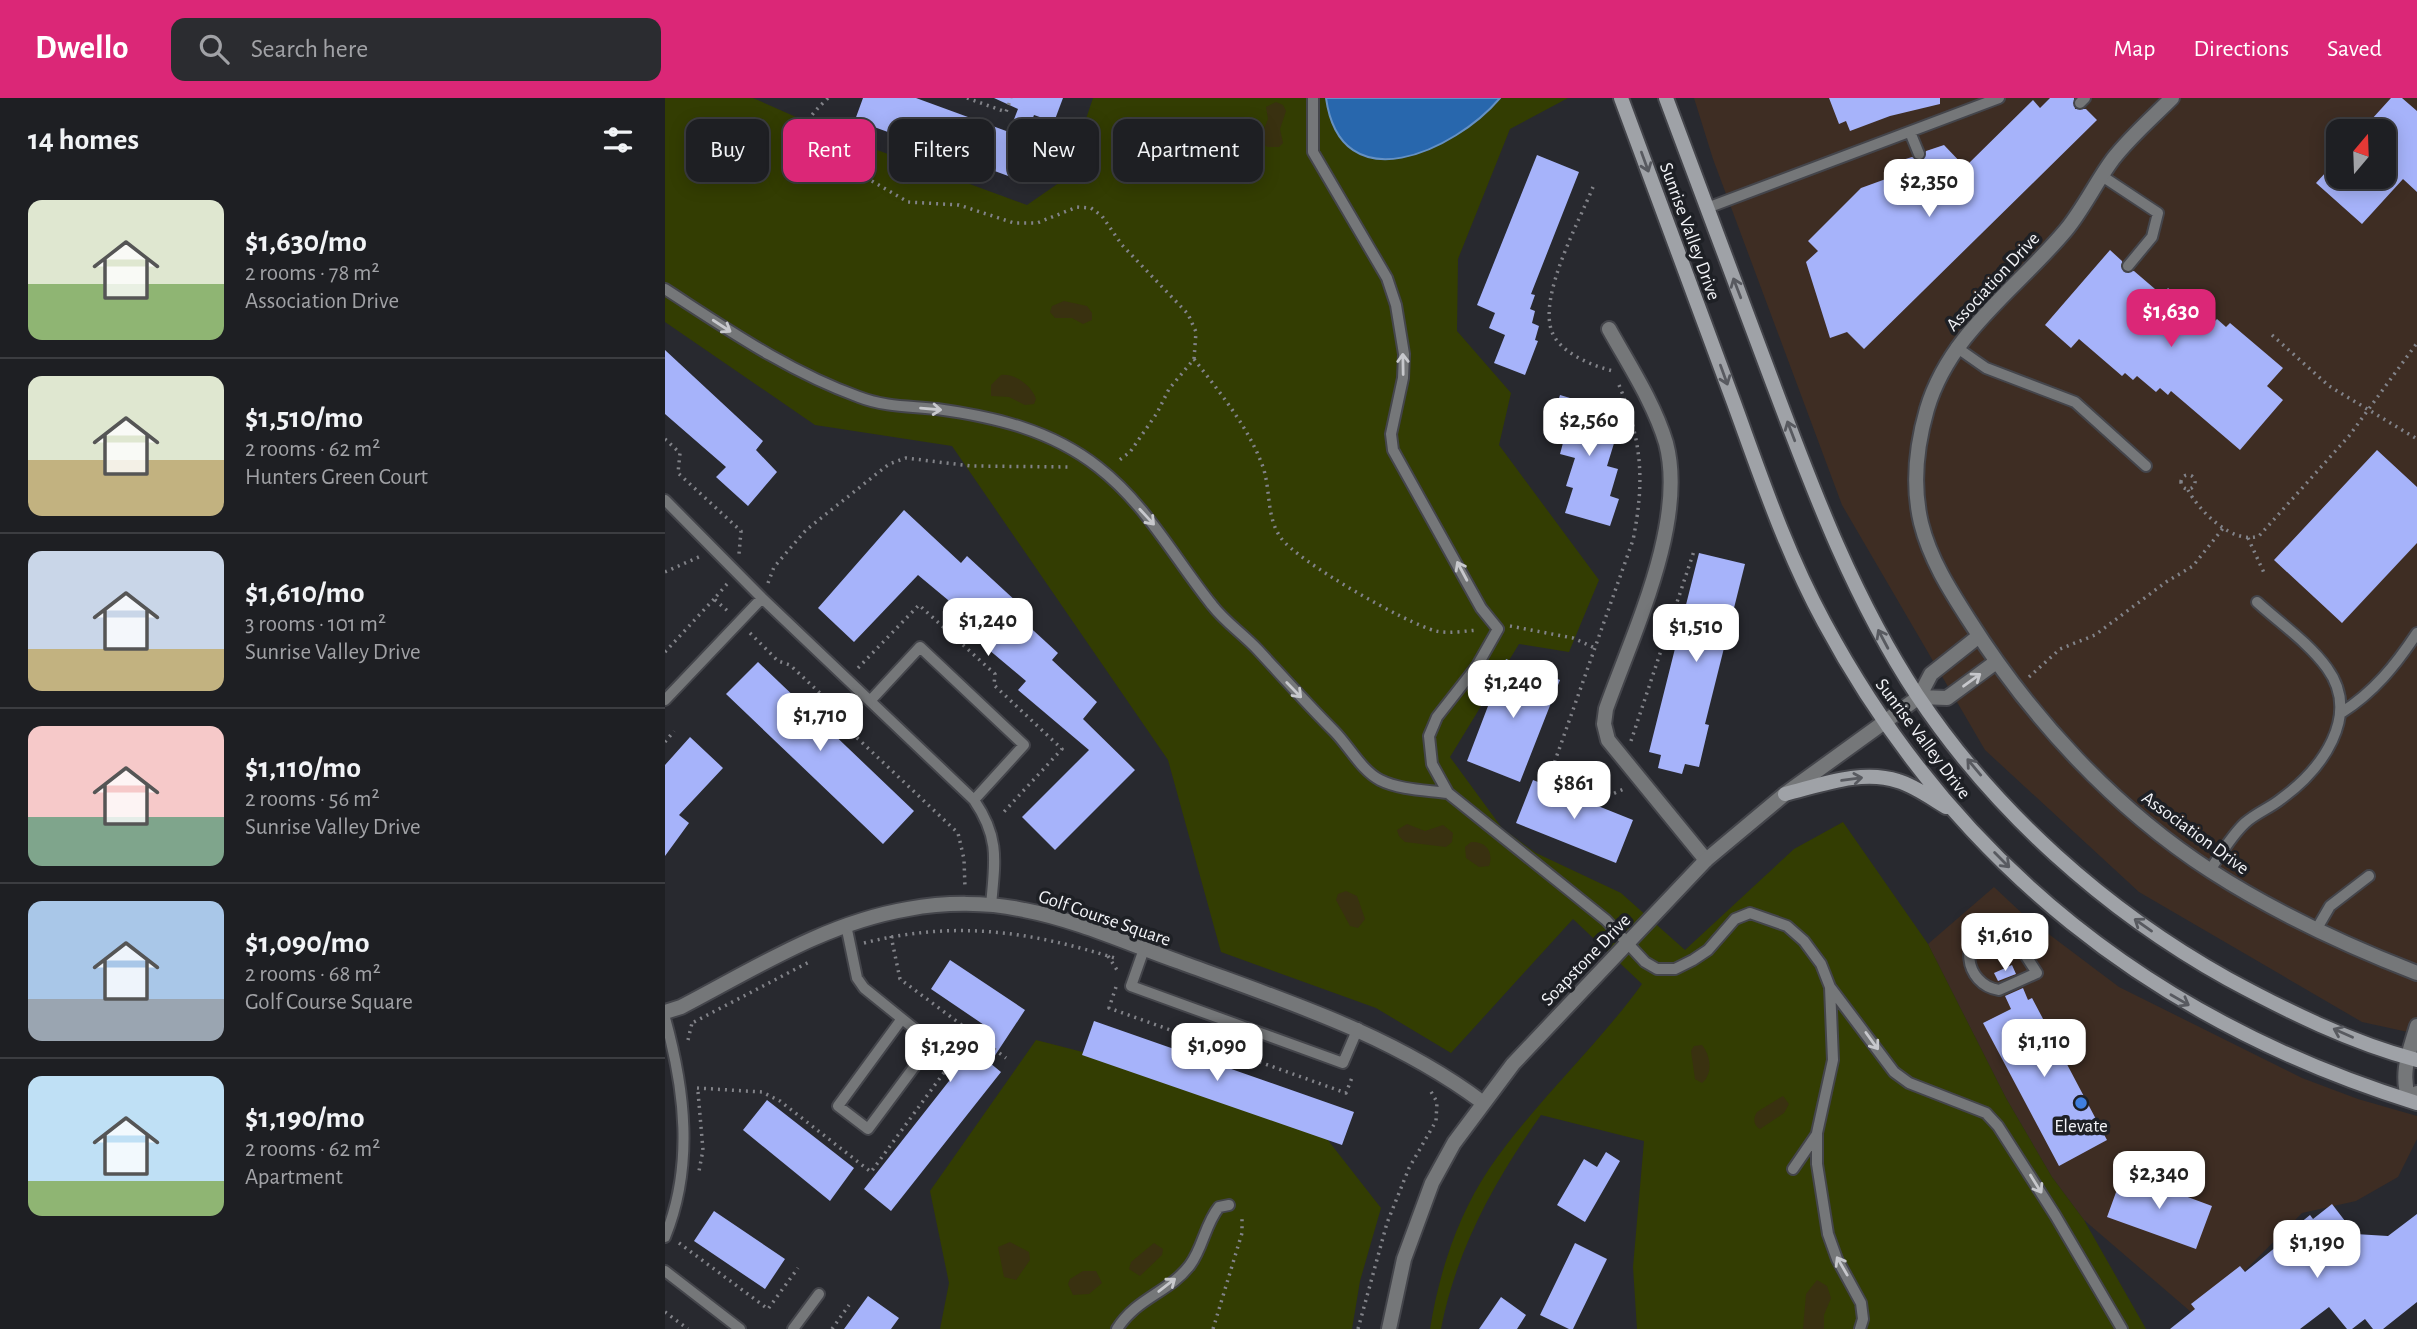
<!DOCTYPE html>
<meta charset="utf-8">
<style>
body{margin:0;font-family:"Alegreya Sans",sans-serif;background:#2b2c30;color:#f1f3f6;height:100vh;display:flex;flex-direction:column;font-size:26px;white-space:nowrap}
*{box-sizing:border-box;margin:0}
p{font-size:23px;color:#a1a2a6}
.icon{flex:none;width:38px;height:38px;fill:none;stroke:currentColor;stroke-width:2;stroke-linecap:round;stroke-linejoin:round}
.map{position:relative;flex:1;overflow:hidden}
.details{display:flex;flex-direction:column;background:#1e1f23;width:665px}
.details>*{flex:none}
.hud{position:absolute;left:21px;top:21px;width:665px;height:63px;display:flex;gap:14px}
.needle{width:46px;rotate:19deg}
.buttons{position:absolute;left:1661px;top:21px;display:grid;gap:14px}
.buttons a{display:grid;place-items:center;width:70px;height:70px;border-radius:14px;background:#1e1f23;box-shadow:0 4px 18px #0003,0 0 0 2px #3c3d41;font-size:35px}
.price{position:absolute;translate:-50% -60px;padding:0 16px;border-radius:14px;background:#fff;color:#222;font-size:23px;line-height:46px;filter:drop-shadow(0 2px 4px #0008)}
.price::after{content:'';position:absolute;left:50%;top:42px;width:21px;height:16px;margin-left:-10px;background:inherit;clip-path:polygon(0 0,100% 0,50% 100%)}
.price.selected{background:#db2777;color:#fff}
ul{padding:0;list-style:none}
li{display:flex;align-items:center;gap:21px;height:175px;padding:0 28px}
li+li{border-top:2px solid #3c3d41}
li span{display:grid;place-items:center;flex:none;width:196px;height:140px;border-radius:14px;color:#555}
li>.icon{margin-inline-start:auto}
span .icon{width:84px;height:84px;fill:#fffc;stroke-width:1}
li b{font-size:30px}
h2{display:flex;justify-content:space-between;align-items:center;height:84px;padding:0 28px;font-size:30px}
.chip{padding:0 24px;border-radius:14px;background:#1e1f23;box-shadow:0 4px 18px #0003,0 0 0 2px #3c3d41;font-size:24px;line-height:63px}
.chip.selected{background:#db2777;color:#fff}
header{display:flex;align-items:center;gap:42px;box-sizing:border-box;height:98px;padding:0 35px;background:#db2777;color:#fff}
header strong{font-size:33px}
nav{display:flex;gap:38px;margin-inline-start:auto;font-size:24px}
.search{width:490px;height:63px;background:#2b2c30;display:flex;align-items:center;gap:18px;box-sizing:border-box;padding:0 24px;border-radius:14px;color:#a1a2a6;font-size:26px}
main{display:flex;flex:1;min-height:0}
.map>svg:first-child{display:block}
.commercial{fill:#3e2d23;fill-rule:evenodd}
.green{fill:#333d02}
.sand{fill:#393110}
.water{fill:#2867ad;stroke:#6591c4;stroke-width:2}
.building{fill:#a6b3fa}
.lines{fill:none;stroke-linecap:round;stroke-linejoin:round}
.service-casing{stroke:#44454b;stroke-width:14}
.minor-casing{stroke:#44454b;stroke-width:18}
.tertiary-casing{stroke:#44454b;stroke-width:18}
.secondary-casing{stroke:#44454b;stroke-width:18}
.path{stroke:#828389;stroke-width:3.5;stroke-dasharray:2 5;stroke-linecap:butt}
.service{stroke:#757779;stroke-width:10}
.minor{stroke:#757779;stroke-width:14}
.tertiary{stroke:#757779;stroke-width:14}
.secondary{stroke:#9fa2a7;stroke-width:14}
.oneway{stroke:#585a60}
.oneway2{stroke:#c7c8cc}
.shop-dot{fill:#3f7fe0;stroke:#1e2025;stroke-width:2.5}
.labels{text-anchor:middle;stroke-width:7;stroke-linejoin:round;paint-order:stroke}
.street-label{font-size:19px;fill:#f3f4f8;stroke:#1e2025}
.poi-label{font-size:19px;fill:#f3f4f8;stroke:#1e2025}
</style>
<header>
<strong>Dwello</strong>
<div class="search"><svg class="icon" aria-label="search" viewBox="0 0 24 24"><circle cx="10" cy="10" r="6"/><path d="M15 15l6 6"/></svg>Search here</div>
<nav><a>Map</a><a>Directions</a><a>Saved</a></nav>
</header>
<main>
<section class="details">
<h2>14 homes<svg class="icon" aria-label="filters" viewBox="0 0 24 24"><path d="M4 7h16M4 17h16"/><circle cx="9" cy="7" r="2"/><circle cx="15" cy="17" r="2"/></svg></h2>
<ul>
<li><span style="background:linear-gradient(#dfe7d0 60%,#8fb573 0)"><svg class="icon" aria-label="home" viewBox="0 0 24 24"><path d="M3 11l9-7 9 7M6 9v11h12V9"/></svg></span><div><b>$1,630/mo</b><p>2 rooms · 78 m²</p><p>Association Drive</p></div></li>
<li><span style="background:linear-gradient(#dfe7d0 60%,#c2b280 0)"><svg class="icon" aria-label="home" viewBox="0 0 24 24"><path d="M3 11l9-7 9 7M6 9v11h12V9"/></svg></span><div><b>$1,510/mo</b><p>2 rooms · 62 m²</p><p>Hunters Green Court</p></div></li>
<li><span style="background:linear-gradient(#c9d6e8 70%,#c2b280 0)"><svg class="icon" aria-label="home" viewBox="0 0 24 24"><path d="M3 11l9-7 9 7M6 9v11h12V9"/></svg></span><div><b>$1,610/mo</b><p>3 rooms · 101 m²</p><p>Sunrise Valley Drive</p></div></li>
<li><span style="background:linear-gradient(#f6c9c9 65%,#7fa58c 0)"><svg class="icon" aria-label="home" viewBox="0 0 24 24"><path d="M3 11l9-7 9 7M6 9v11h12V9"/></svg></span><div><b>$1,110/mo</b><p>2 rooms · 56 m²</p><p>Sunrise Valley Drive</p></div></li>
<li><span style="background:linear-gradient(#a9c7e8 70%,#9aa5b1 0)"><svg class="icon" aria-label="home" viewBox="0 0 24 24"><path d="M3 11l9-7 9 7M6 9v11h12V9"/></svg></span><div><b>$1,090/mo</b><p>2 rooms · 68 m²</p><p>Golf Course Square</p></div></li>
<li><span style="background:linear-gradient(#bfe0f5 75%,#8fb573 0)"><svg class="icon" aria-label="home" viewBox="0 0 24 24"><path d="M3 11l9-7 9 7M6 9v11h12V9"/></svg></span><div><b>$1,190/mo</b><p>2 rooms · 62 m²</p><p>Apartment</p></div></li>
</ul>
</section>
<div class="map">
<svg width="1752" height="1231" viewBox="0 0 1752 1231">
<rect width="100%" height="100%" fill="#28292f"/>
<!-- commercial -->
<path class="commercial" d="M 1029,0 L 1752,0 L 1752,936 L 1697,924 L 1474,794 L 1320,652 L 1177,407 L 1048,61 ZM 1673,33 L 1718,33 L 1718,79 L 1673,79 Z
M 1329,789 L 1361,819 L 1454,889 L 1637,980 L 1693,1001 L 1752,1018 L 1752,1041 L 1733,1079 L 1691,1103 L 1637,1115 L 1533,1220 L 1419,1122 L 1387,1079 L 1341,1000 L 1263,846 Z"/>
<!-- green -->
<path class="green" d="M 0,0 L 88,0 L 174,38 L 362,107 L 401,80 L 428,0 L 903,0 L 845,31 L 793,161 L 792,233 L 846,295 L 834,347 L 934,482 L 904,554 L 854,546 L 785,659 L 837,730 L 871,755 L 956,795 L 1020,852 L 1129,751 L 1178,724 L 1263,846 L 1341,1000 L 1387,1079 L 1419,1122 L 1481,1231 L 972,1231 L 968,1169 L 979,1043 L 876,1017 C 830,1082 791,1152 776,1231 L 765,1231 C 774,1175 792,1119 824,1071 C 869,1005 930,951 977,886 L 908,821 L 786,955 L 711,910 L 556,854 L 503,662 L 287,348 L 150,327 L 0,224 Z
M 371,942 L 558,990 L 662,1041 L 716,1110 L 695,1183 L 687,1231 L 275,1231 L 284,1185 L 265,1093 Z"/>
<!-- sand -->
<path class="sand" d="M 611,4 L 618,7 L 621,13 L 615,31 L 618,45 L 614,49 L 602,49 L 595,41 L 603,21 L 601,9 Z
M 505,27 L 516,31 L 523,62 L 520,66 L 512,64 L 501,36 Z
M 399,203 L 422,208 L 427,215 L 427,222 L 418,226 L 407,220 L 390,220 L 385,214 L 387,208 Z
M 336,277 C 350,275 367,288 371,301 L 369,306 L 360,307 L 344,299 L 326,298 L 326,287 Z
M 742,726 L 760,733 L 778,727 L 788,735 L 787,744 L 781,749 L 740,744 L 734,738 L 732,732 Z
M 806,744 C 821,743 829,754 824,768 L 814,769 L 801,760 L 800,749 Z
M 681,793 L 692,798 L 700,821 L 693,830 L 685,828 L 671,802 L 673,796 Z
M 1037,947 C 1046,958 1048,976 1037,985 L 1030,981 L 1026,953 L 1029,948 Z
M 1118,998 L 1124,1006 L 1119,1015 L 1095,1031 C 1088,1027 1088,1020 1092,1014 Z
M 345,1144 L 364,1154 L 365,1162 L 351,1182 L 339,1179 L 333,1149 Z
M 489,1145 L 498,1151 L 497,1157 L 475,1178 L 464,1171 L 466,1164 Z
M 418,1173 L 431,1173 L 437,1185 L 424,1196 L 408,1197 L 403,1186 L 405,1181 Z
M 1152,1182 L 1162,1188 L 1166,1200 L 1159,1217 L 1159,1231 L 1138,1231 L 1141,1196 Z"/>
<!-- water -->
<path class="water" d="M 661,0 L 835,0 C 790,53 676,106 661,0 Z"/>
<!-- building -->
<path class="building" d="M 198,0 L 251,0 L 344,34 L 353,11 L 329,0 L 398,0 L 389,24 L 369,17 L 346,79 L 190,22 Z
M 1164,0 L 1275,0 L 1275,6 L 1225,18 L 1185,33 L 1181,23 L 1174,26 Z
M 1385,0 L 1409,0 L 1410,11 L 1421,11 L 1432,22 L 1199,251 L 1182,234 L 1165,240 L 1141,164 L 1153,153 L 1143,143 L 1196,90 L 1229,78 L 1231,64 L 1247,59 L 1256,63 L 1261,53 L 1279,47 L 1300,69 L 1368,2 L 1375,10 Z
M 1726,0 L 1737,0 L 1752,13 L 1752,94 L 1738,81 L 1697,126 L 1651,85 L 1673,61 L 1673,79 L 1718,79 L 1718,33 L 1696,33 Z
M 872,57 L 914,74 L 866,196 L 870,197 L 865,211 L 870,213 L 867,225 L 874,228 L 870,242 L 873,243 L 860,277 L 829,265 L 840,237 L 824,230 L 830,215 L 812,207 Z
M 1445,152 L 1457,163 L 1459,174 L 1469,173 L 1497,197 L 1503,190 L 1537,220 L 1540,218 L 1548,225 L 1552,221 L 1561,229 L 1565,225 L 1618,270 L 1602,288 L 1618,302 L 1575,352 L 1506,293 L 1503,297 L 1495,290 L 1491,294 L 1472,278 L 1468,282 L 1460,275 L 1457,278 L 1414,241 L 1406,250 L 1380,227 Z
M 0,252 L 98,343 L 91,352 L 112,374 L 83,408 L 51,379 L 61,369 L 0,316 Z
M 895,297 L 958,316 L 942,368 L 953,371 L 945,398 L 954,401 L 945,428 L 900,415 L 908,390 L 901,388 L 910,360 L 895,356 L 902,330 L 886,326 Z
M 1712,352 L 1752,389 L 1752,445 L 1677,525 L 1609,462 Z
M 239,412 L 296,465 L 302,458 L 353,505 L 346,512 L 393,555 L 387,562 L 432,604 L 418,621 L 470,672 L 390,752 L 357,719 L 424,652 L 353,592 L 361,583 L 311,541 L 319,532 L 253,477 L 189,544 L 153,510 Z
M 1034,455 L 1080,466 L 1040,626 L 1044,627 L 1034,669 L 1020,666 L 1017,676 L 993,670 L 996,657 L 984,654 Z
M 841,561 L 895,582 L 855,684 L 802,663 Z
M 93,564 L 249,713 L 218,746 L 61,596 Z
M 25,639 L 58,670 L 14,717 L 24,725 L 0,758 L 0,667 Z
M 868,682 L 968,722 L 951,765 L 851,725 Z
M 285,862 L 360,912 L 325,965 L 336,974 L 226,1113 L 199,1091 L 325,931 L 266,891 Z
M 1347,867 L 1351,876 L 1333,883 L 1329,875 Z
M 1358,890 L 1363,902 L 1367,900 L 1442,1042 L 1394,1068 L 1318,925 L 1346,911 L 1340,898 Z
M 429,923 L 689,1014 L 677,1047 L 417,957 Z
M 102,1002 L 189,1070 L 165,1103 L 78,1032 Z
M 941,1054 L 955,1063 L 920,1124 L 892,1107 L 919,1061 L 932,1069 Z
M 1458,1075 L 1547,1108 L 1531,1151 L 1442,1119 Z
M 1667,1106 L 1690,1136 L 1723,1138 L 1752,1116 L 1752,1204 L 1718,1231 L 1708,1231 L 1700,1221 L 1687,1231 L 1682,1231 L 1664,1209 L 1635,1231 L 1505,1231 L 1530,1211 L 1526,1206 L 1575,1168 L 1580,1174 L 1622,1140 L 1620,1137 L 1645,1117 L 1648,1121 Z
M 49,1113 L 120,1161 L 100,1191 L 29,1143 Z
M 910,1145 L 942,1161 L 908,1231 L 904,1231 L 875,1217 Z
M 203,1198 L 234,1220 L 226,1231 L 179,1231 Z
M 836,1199 L 861,1217 L 852,1231 L 814,1231 Z"/>
<g class="lines">
<!-- service casing -->
<g class="service-casing">
<path id="service" d="M 648,0 L 648,54 L 722,180 L 731,207 L 739,256 L 738,280 L 726,336 L 728,352 L 816,510 L 833,531 L 812,568 L 772,619 L 764,638 L 767,666 L 783,695 L 941,822 L 980,864 L 992,871 L 1010,871 L 1028,862 L 1043,852 L 1070,821 L 1085,815 L 1122,828 L 1139,843 L 1156,866 L 1165,889 L 1229,974 L 1244,985 L 1321,1015 L 1333,1028 L 1390,1117 L 1457,1231
M 1415,5 L 1420,0
M 1245,34 L 1254,56
M 1437,78 L 1493,115 L 1487,139 L 1463,168
M 1042,110 L 1334,0
M 0,191 C 62,231 124,274 194,299 C 220,309 245,308 272,311 C 330,319 386,332 433,369 C 481,406 510,461 547,507 C 560,524 578,536 593,552 C 618,579 642,606 669,633 C 684,648 696,672 715,682 C 735,692 761,692 783,695
M 1291,249 L 1321,270 L 1410,304 L 1481,368
M 0,402 L 97,500 L 309,702 C 335,740 330,763 326,807
M 0,602 L 97,500
M 205,603 L 255,549 L 359,647 L 309,702
M 1676,615 C 1709,594 1730,568 1752,535
M 1545,772 C 1556,756 1566,738 1580,725 C 1591,715 1605,710 1616,701 C 1656,672 1697,618 1662,570 C 1644,545 1615,525 1592,504
M 181,827 L 192,880 L 199,890 L 267,945 L 203,1031 L 173,1008 L 236,922
M 1331,829 L 1348,838 L 1372,875 L 1334,892 C 1299,887 1291,835 1331,829 Z
M 1651,832 L 1665,808 L 1704,778
M 479,851 L 466,888 L 678,965 L 693,930
M 1165,889 L 1168,962 L 1152,1035 L 1152,1066 L 1163,1136 L 1172,1161 L 1196,1205 L 1198,1221 L 1195,1231
M 0,920 C 20,992 29,1068 0,1139
M 1128,1071 L 1152,1036
M 0,1173 L 75,1231
M 128,1231 L 154,1196
M 452,1231 C 471,1200 505,1194 525,1167 C 538,1150 540,1126 554,1109 L 564,1107"/>
</g>
<!-- minor casing -->
<g class="minor-casing">
<path id="minor" d="M 1507,0 C 1487,20 1465,39 1448,61 C 1431,84 1419,110 1401,132 C 1352,191 1285,234 1262,311 C 1251,349 1247,387 1256,425 C 1265,461 1284,491 1304,522 C 1366,620 1449,710 1546,773 C 1611,815 1680,847 1752,875
M 944,231 C 964,267 989,305 1001,345 C 1022,424 968,535 941,611 L 939,626 L 943,642 L 1041,762
M 1314,538 L 1266,576 L 1254,599 L 1282,600 L 1331,564
M 0,914 L 16,909 C 89,871 160,825 243,811 C 280,804 323,804 359,812 C 412,822 464,846 515,864 C 620,903 726,936 817,1004
M 1752,928 C 1744,955 1735,975 1744,1002 L 1752,995"/>
</g>
<!-- tertiary casing -->
<g class="tertiary-casing">
<path id="tertiary" d="M 724,1231 L 739,1161 L 767,1085 L 789,1045 L 848,966 L 1041,762 L 1120,696 L 1254,599"/>
</g>
<!-- secondary casing -->
<g class="secondary-casing">
<path id="secondary" d="M 956,0 C 994,102 1031,203 1069,305 C 1096,379 1121,454 1159,524 C 1289,766 1491,924 1752,1005
M 1001,0 C 1036,95 1072,189 1107,283 C 1148,392 1188,500 1252,597 C 1330,714 1441,813 1563,881 C 1622,913 1687,945 1752,962
M 1120,696 C 1156,687 1197,671 1233,683 C 1250,688 1266,700 1281,709"/>
</g>
<!-- path -->
<path class="path" d="M 163,0 C 148,15 133,27 147,48 L 243,104 L 294,107 L 349,125 L 372,125 L 412,109 L 426,110 L 437,118 L 457,147 L 523,216 L 531,234 L 529,261 L 504,291 L 492,315 L 465,354 L 452,364
M 302,0 L 341,14 L 346,0
M 928,89 C 914,124 873,198 887,234 C 895,255 928,268 948,273
M 1607,237 L 1664,288 L 1752,341
M 529,261 C 555,295 583,328 598,369 C 606,393 601,419 616,440 C 632,463 742,526 771,533 C 784,536 800,533 813,532
M 954,287 C 977,344 980,382 968,442 L 885,677 L 943,698 L 961,690
M 0,341 L 15,355 L 13,375 L 76,433 L 74,456
M1516 384a7 7 0 1 1 14 0a7 7 0 1 1-14 0Z
M 1523,392 C 1534,413 1568,447 1594,438 L 1684,338 L 1752,245
M 1583,440 L 1600,477
M 0,474 L 36,458
M 103,485 L 109,469 L 141,432 L 224,366 L 241,360 L 306,368 L 407,369
M 62,486 L 49,501 L 65,515
M 845,528 L 908,540 L 930,550
M 85,535 L 113,563 L 125,567 L 172,611 L 172,621 L 293,735 L 299,761 L 300,790
M 0,554 L 49,501
M 193,570 L 254,507 L 330,576 L 329,587 L 397,651 L 336,717
M 1364,579 L 1395,551 L 1430,537 L 1501,484 L 1528,468 L 1559,429
M 966,643 L 1029,453
M 0,644 L 9,633
M 226,838 L 235,881 L 341,960
M 199,845 C 290,822 364,833 453,861
M 443,858 L 454,875
M 451,889 L 444,910 L 681,995 L 688,977
M 29,924 L 146,863
M 23,942 L 27,925
M 32,990 L 97,994 L 115,1003 L 206,1074 L 308,935
M 33,994 L 38,1052 L 34,1073
M 14,1145 L 103,1211 L 133,1170
M 0,1214 L 23,1231
M 167,1231 L 184,1207
M 548,1231 L 577,1135 L 577,1117
M 693,1231 L 722,1125 L 744,1070 L 771,1023 L 772,1004 L 765,992"/>
<!-- service -->
<use href="#service" class="service"/>
<!-- minor -->
<use href="#minor" class="minor"/>
<!-- tertiary -->
<use href="#tertiary" class="tertiary"/>
<!-- secondary -->
<use href="#secondary" class="secondary"/>
</g>
<!-- one-way arrows -->
<defs><path id="oneway-shaft" d="M-6 0H5M1.5-3L5.5 0L1.5 3" fill="none" stroke-width="1.6" stroke-linecap="round" stroke-linejoin="round" transform="scale(1.75)"/></defs>
<g class="oneway">
<use href="#oneway-shaft" transform="translate(980 64) rotate(70)"/>
<use href="#oneway-shaft" transform="translate(1072 190) rotate(-111)"/>
<use href="#oneway-shaft" transform="translate(1059 277) rotate(70)"/>
<use href="#oneway-shaft" transform="translate(1126 333) rotate(-111)"/>
<use href="#oneway-shaft" transform="translate(1218 541) rotate(-118)"/>
<use href="#oneway-shaft" transform="translate(1309 669) rotate(-130)"/>
<use href="#oneway-shaft" transform="translate(1187 681) rotate(-8)"/>
<use href="#oneway-shaft" transform="translate(1337 762) rotate(45)"/>
<use href="#oneway-shaft" transform="translate(1478 827) rotate(-145)"/>
<use href="#oneway-shaft" transform="translate(1515 902) rotate(30)"/>
<use href="#oneway-shaft" transform="translate(1678 935) rotate(-156)"/>
</g>
<g class="oneway2">
<use href="#oneway-shaft" transform="translate(57 228) rotate(33)"/>
<use href="#oneway-shaft" transform="translate(738 266) rotate(-91)"/>
<use href="#oneway-shaft" transform="translate(266 311) rotate(5)"/>
<use href="#oneway-shaft" transform="translate(482 419) rotate(47)"/>
<use href="#oneway-shaft" transform="translate(797 473) rotate(-118)"/>
<use href="#oneway-shaft" transform="translate(1307 582) rotate(-36)"/>
<use href="#oneway-shaft" transform="translate(629 592) rotate(46)"/>
<use href="#oneway-shaft" transform="translate(1207 943) rotate(54)"/>
<use href="#oneway-shaft" transform="translate(1371 1086) rotate(58)"/>
<use href="#oneway-shaft" transform="translate(1177 1168) rotate(-120)"/>
<use href="#oneway-shaft" transform="translate(502 1187) rotate(-38)"/>
</g>
<!-- markers -->
<circle class="shop-dot" cx="1416" cy="1005" r="7"/>
<g class="labels">
<!-- street labels -->
<g class="street-label">
<text transform="translate(1026 133) rotate(70)" y="7">Sunrise Valley Drive</text>
<text transform="translate(1327 183) rotate(-47)" y="7">Association Drive</text>
<text transform="translate(1259 640) rotate(53)" y="7">Sunrise Valley Drive</text>
<text transform="translate(1531 734) rotate(36)" y="7">Association Drive</text>
<text transform="translate(440 819) rotate(19)" y="7">Golf Course Square</text>
<text transform="translate(920 861) rotate(-46)" y="7">Soapstone Drive</text>
</g>
<!-- poi labels -->
<g class="poi-label">
<text x="1416" y="1034">Elevate</text>
</g>
</g>
</svg>
<div class="buttons">
<a><svg class="needle" viewBox="-14 -14 28 28"><path d="M0-13l5 13h-10z" fill="#e53935"/><path d="M0 13l5-13h-10z" fill="#a1a2a6"/></svg></a>
</div>
<b class="price" style="left:1264px;top:121px">$2,350</b>
<b class="price selected" style="left:1506px;top:251px">$1,630</b>
<b class="price" style="left:924px;top:360px">$2,560</b>
<b class="price" style="left:323px;top:560px">$1,240</b>
<b class="price" style="left:1031px;top:566px">$1,510</b>
<b class="price" style="left:848px;top:622px">$1,240</b>
<b class="price" style="left:155px;top:655px">$1,710</b>
<b class="price" style="left:909px;top:723px">$861</b>
<b class="price" style="left:1340px;top:875px">$1,610</b>
<b class="price" style="left:1379px;top:981px">$1,110</b>
<b class="price" style="left:552px;top:985px">$1,090</b>
<b class="price" style="left:285px;top:986px">$1,290</b>
<b class="price" style="left:1494px;top:1113px">$2,340</b>
<b class="price" style="left:1652px;top:1182px">$1,190</b>
<div class="hud">
<a class="chip">Buy</a>
<a class="chip selected">Rent</a>
<a class="chip">Filters</a>
<a class="chip">New</a>
<a class="chip">Apartment</a>
</div>
</div>
</main>
